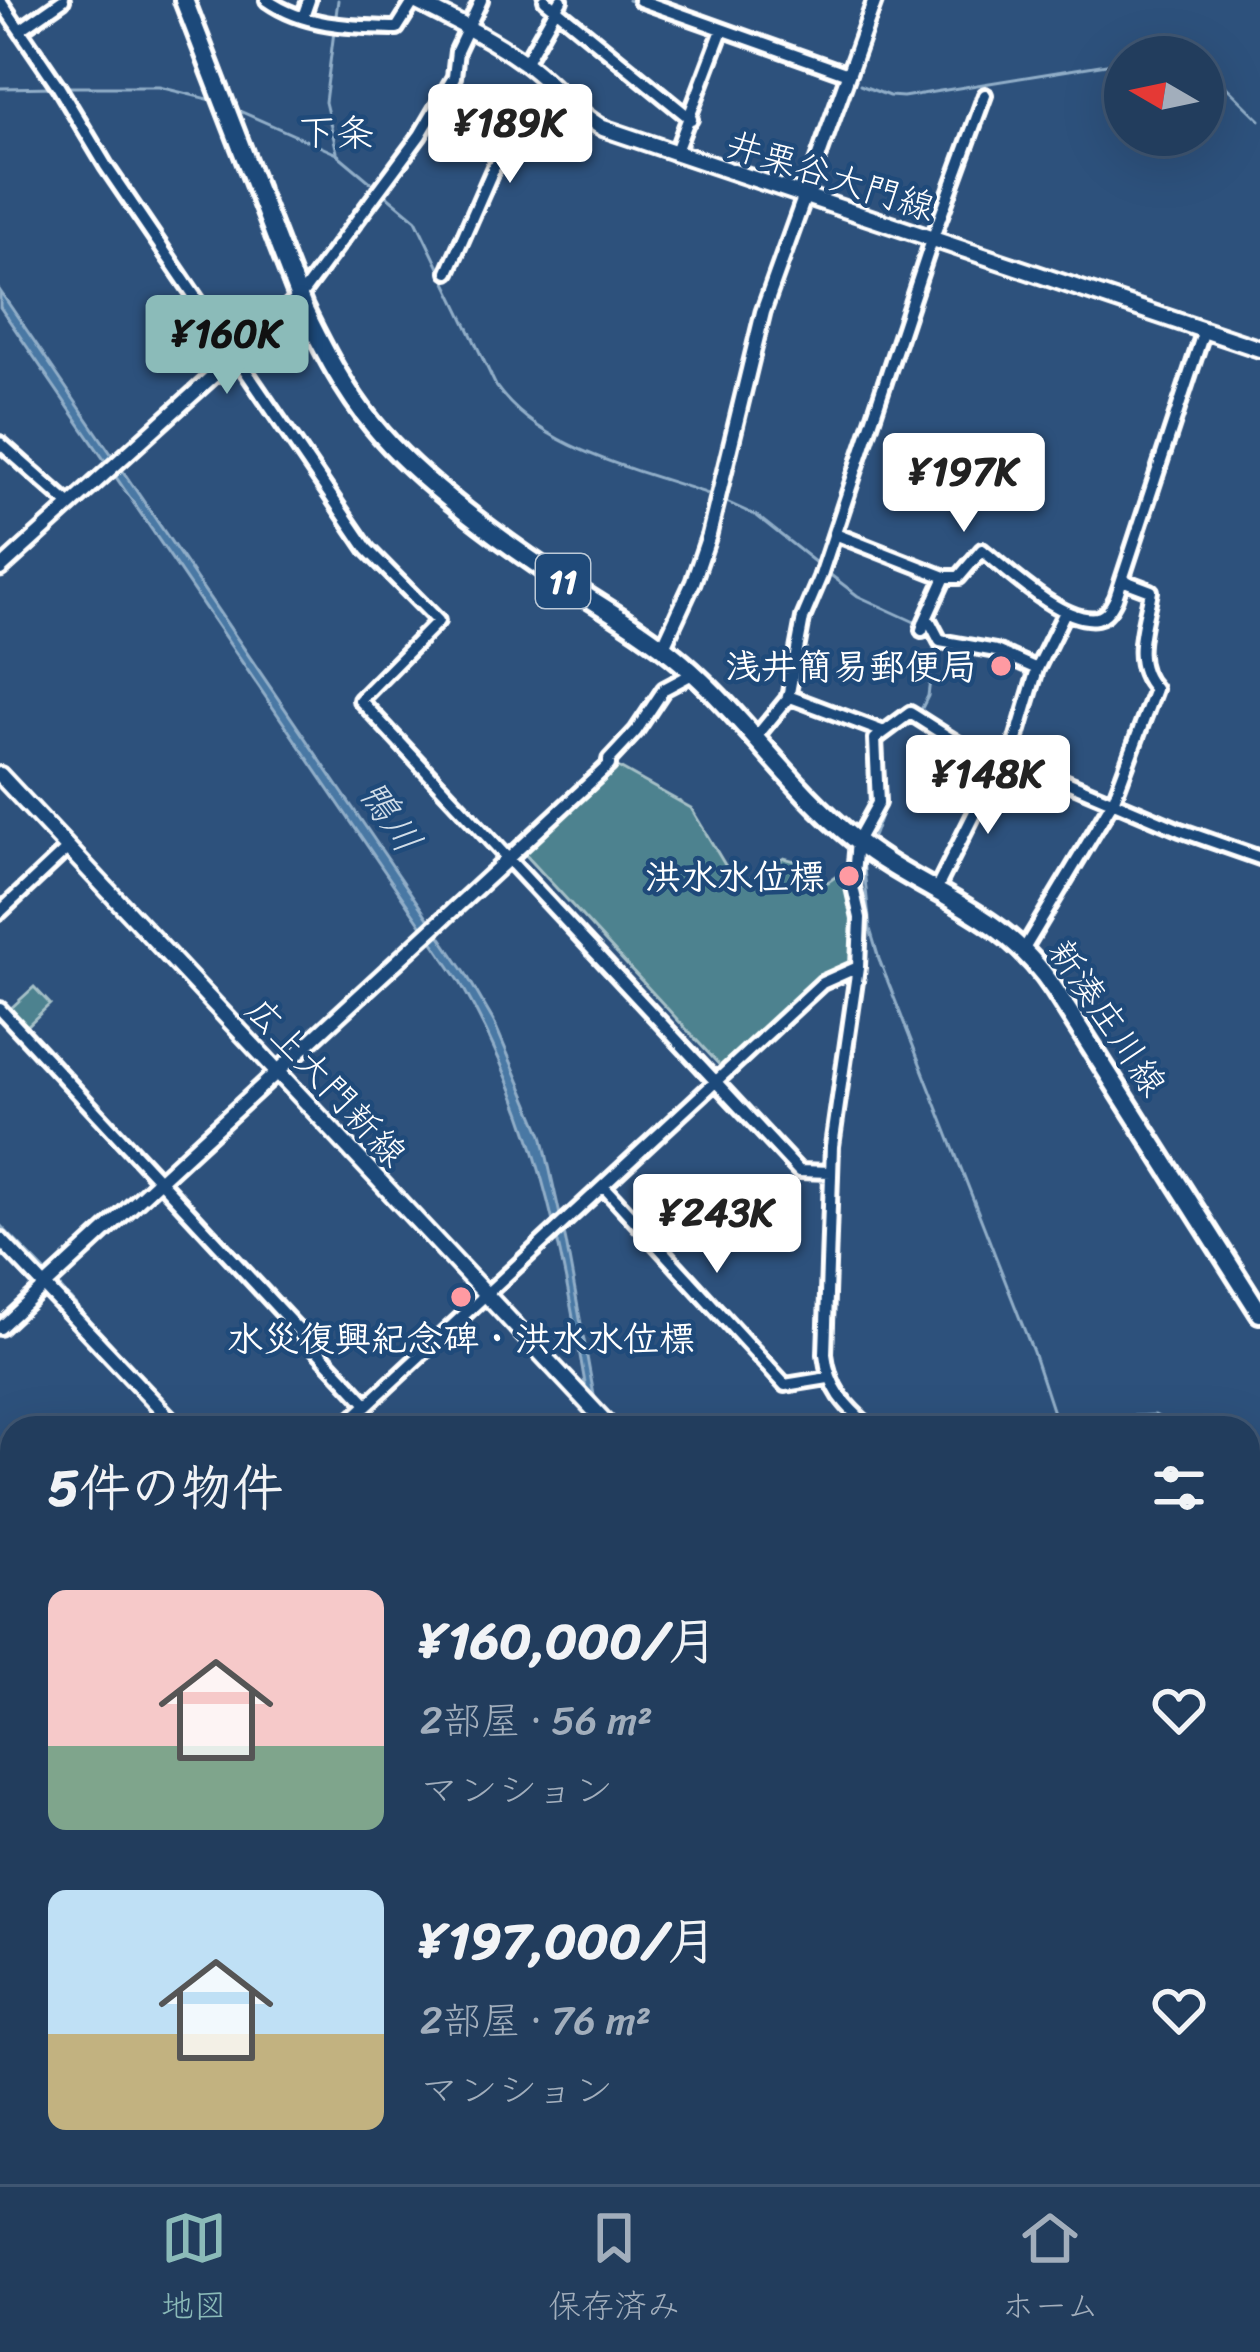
<!DOCTYPE html>
<html lang="ja">
<meta charset="utf-8">
<style>
body{margin:0;font-family:Sriracha,"Klee One",sans-serif;background:#2e4866;color:#f1f3f6;height:100vh;display:flex;flex-direction:column;font-size:45px;white-space:nowrap}
*{box-sizing:border-box;margin:0}
p{font-size:39px;color:#a2aebc}
.icon{flex:none;width:66px;height:66px;fill:none;stroke:currentColor;stroke-width:2;stroke-linecap:round;stroke-linejoin:round}
.map{position:relative;flex:1;overflow:hidden}
.panel{position:absolute;left:0px;top:1416px;width:1260px;height:768px;display:flex;flex-direction:column;background:#223d5d;border-radius:36px 36px 0 0;box-shadow:0 12px 48px #0002,0 0 0 3px #3f5672}
.panel>*{flex:none}
.needle{width:78px;rotate:279deg}
.fabs{position:absolute;left:1104px;top:36px;display:grid;gap:24px}
.fabs a{display:grid;place-items:center;width:120px;height:120px;border-radius:50%;background:#223d5d;box-shadow:0 12px 48px #0002,0 0 0 3px #3f5672;font-size:60px}
.price{position:absolute;translate:-50% -102px;padding:0 27px;border-radius:12px;background:#fff;color:#222;font-size:39px;line-height:78px;filter:drop-shadow(0 3px 6px #0008)}
.price::after{content:'';position:absolute;left:50%;top:72px;width:36px;height:27px;margin-left:-18px;background:inherit;clip-path:polygon(0 0,100% 0,50% 100%)}
.price.current{background:#8bbbb9;color:#111}
ul{padding:0;list-style:none}
li{display:flex;align-items:center;gap:36px;height:300px;padding:0 48px}
li span{display:grid;place-items:center;flex:none;width:336px;height:240px;border-radius:18px;color:#555}
li>.icon{margin-inline-start:auto}
span .icon{width:144px;height:144px;fill:#fffc;stroke-width:1}
li b{font-size:51px}
h2{display:flex;justify-content:space-between;align-items:center;height:144px;padding:0 48px;font-size:51px}
.tabs{display:flex;justify-content:space-around;align-items:center;height:168px;border-top:3px solid #3f5672;background:#223d5d;font-size:33px;color:#a2aebc}
.tabs a{display:grid;justify-items:center;gap:6px}
.tabs .current{color:#8bbbb9}
.map>svg:first-child{display:block}
.green{fill:#4d828f;stroke:#a6c0c7;stroke-width:3}
.water{fill:#4878a4;stroke:#91aec8;stroke-width:3}
.lines{fill:none;stroke-linecap:round;stroke-linejoin:round}
.stream{stroke:#91aec8;stroke-width:3}
.river{stroke:#4878a4;stroke-width:16}
.minor-casing{stroke:#fff;stroke-width:20}
.tertiary-casing{stroke:#fff;stroke-width:21}
.secondary-casing{stroke:#fff;stroke-width:22}
.primary-casing{stroke:#fff;stroke-width:26}
.minor{stroke:#1f4a7a;stroke-width:10}
.tertiary{stroke:#1f4a7a;stroke-width:12}
.secondary{stroke:#1f4a7a;stroke-width:14}
.primary{stroke:#1f4a7a;stroke-width:16}
.poi-dot{fill:#ff9aa2;stroke:#1f4a7a;stroke-width:4.5}
.labels{text-anchor:middle;stroke-width:9;stroke-linejoin:round;paint-order:stroke}
.shield{fill:#1f4a7a;stroke:#bcc9d7;stroke-width:3}
.shield-label{font-size:33px;font-weight:bold;fill:#fff}
.street-label{font-size:36px;fill:#fff;stroke:#1f4a7a}
.poi-label{font-size:36px;font-weight:bold;fill:#fff;stroke:#1f4a7a;text-anchor:end}
.neighbourhood-label{font-size:39px;fill:#fff;stroke:#1f4a7a}
.water-label{font-size:39px;font-style:italic;fill:#d1dde8;stroke:#1f4a7a}
</style>
<div class="map">
<svg width="1260" height="2184" viewBox="0 0 1260 2184">
<rect width="100%" height="100%" fill="#2d517c"/>
<filter id="ink" filterUnits="userSpaceOnUse"><feTurbulence type="fractalNoise" baseFrequency=".00833" numOctaves="2"/><feDisplacementMap in="SourceGraphic" scale="24" xChannelSelector="R" yChannelSelector="G"/><feConvolveMatrix kernelMatrix="1 2 1 2 8 2 1 2 1" color-interpolation-filters="sRGB"/></filter>
<g filter="url(#ink)">
<!-- green -->
<path class="green" d="M 616,766 L 691,808 L 737,885 L 784,858 L 803,863 L 828,882 L 854,864 L 863,956 L 818,981 L 723,1069 L 523,852 Z
M 34,987 L 50,1004 L 25,1028 L 9,1010 Z"/>
<!-- water -->
<path class="water" d="M 0,291 L 466,974 L 494,1022 L 542,1135 L 566,1242 L 600,1428 L 593,1428 C 563,1262 545,1130 460,982 L 0,307 Z
M 381,2172 L 443,2172 L 459,2184 L 393,2184 Z"/>
<g class="lines">
<!-- stream -->
<path class="stream" d="M 628,0 L 639,4
M 1150,57 L 1176,53 L 1192,57
M 1203,64 L 1260,120
M 860,85 L 889,96 L 903,97 L 1125,61
M 66,87 L 159,87 L 212,100
M 0,88 L 56,87
M 235,109 L 337,154 L 416,220 L 496,386 C 543,452 639,469 711,495
M 337,152 L 325,102 L 338,0
M 720,499 L 757,516 L 821,567
M 828,573 L 858,596 L 919,624
M 920,712 L 928,696 L 935,641
M 873,837 L 886,802 L 881,748 L 887,738 L 912,720
M 863,859 L 870,929 L 879,959 L 1033,1352 L 1058,1428
M 0,1225 L 50,1276
M 56,1283 L 188,1428
M 1060,1419 L 1155,1415 L 1180,1428
M 1248,1515 L 1260,1518
M 0,1597 L 12,1607
M 1248,1792 L 1260,1806
M 640,2172 L 648,2184
M 693,2172 L 716,2184
M 774,2172 L 796,2184
M 889,2184 L 892,2172"/>
<!-- river -->
<path class="river" d="M 1209,2172 L 1223,2184"/>
<!-- minor casing -->
<g class="minor-casing">
<path id="minor" d="M 267,0 C 305,27 352,27 397,28 L 414,1
M 545,0 L 691,119
M 640,0 L 848,74
M 0,1 L 58,86 L 106,166 L 367,549 L 438,621 L 360,700 L 799,1171 L 831,1172
M 303,17 L 309,0
M 20,30 L 63,0
M 525,63 L 561,0
M 675,154 L 722,30
M 448,272 L 494,167 L 512,146 L 539,134 L 569,100
M 299,298 L 420,135 L 454,77 L 457,51 L 481,0
M 0,443 L 70,505
M 835,534 L 945,577 L 959,577 L 982,550 C 1007,570 1063,624 1097,618 C 1107,616 1112,606 1116,598 L 1204,330
M 925,621 L 945,577
M 922,630 L 925,621 L 930,622 L 940,641 L 996,651 L 1037,669
M 788,696 L 884,732
M 756,737 L 788,698 L 803,618 L 820,578 L 932,240 L 985,95
M 1008,767 L 1037,669 L 1065,612
M 508,859 L 609,765 L 609,760 L 636,731 L 664,689 L 694,673
M 936,890 L 999,764
M 0,912 L 68,848
M 1024,949 L 1114,799 L 1155,689 C 1129,662 1145,625 1151,591 L 1122,580
M 0,1009 L 367,1404
M 603,1186 L 785,1385 L 828,1378
M 0,1328 L 45,1286
M 342,1428 L 822,983 L 858,967
M 871,1428 C 845,1406 829,1389 825,1354 L 832,1146 L 858,967 L 860,918 L 853,887 L 857,841 L 878,803 L 875,739 L 910,713 C 953,739 1011,785 1062,780 L 1180,830 L 1260,858
M 0,1470 L 12,1482
M 1248,1589 L 1260,1596
M 0,1623 L 12,1630
M 0,1651 L 12,1660
M 1248,1808 L 1260,1822"/>
</g>
<!-- tertiary casing -->
<g class="tertiary-casing">
<path id="tertiary" d="M 0,569 L 299,298
M 663,647 L 693,582 L 709,535 L 763,312 L 875,0
M 0,1239 L 179,1428
M 45,1286 L 508,859
M 1191,2172 L 1205,2184
M 573,2184 L 574,2172"/>
</g>
<!-- secondary casing -->
<g class="secondary-casing">
<path id="secondary" d="M 413,0 C 450,19 489,37 522,61 C 551,81 573,111 603,128 L 1260,349
M 0,775 L 611,1428
M 1248,2022 L 1260,2029"/>
</g>
<!-- primary casing -->
<g class="primary-casing">
<path id="primary" d="M 184,0 L 303,308 C 323,349 344,390 373,425 C 419,482 508,546 570,586 C 609,611 647,633 682,663 C 745,717 790,788 854,839 C 925,896 1002,908 1055,990 L 1260,1313
M 1248,1868 L 1260,1853
M 1248,1892 L 1260,1877
M 989,2184 L 999,2172
M 1011,2184 L 1021,2172"/>
</g>
<!-- minor -->
<use href="#minor" class="minor"/>
<!-- tertiary -->
<use href="#tertiary" class="tertiary"/>
<!-- secondary -->
<use href="#secondary" class="secondary"/>
<!-- primary -->
<use href="#primary" class="primary"/>
</g>
</g>
<!-- markers -->
<g class="poi-dot">
<circle cx="1001" cy="666" r="12"/>
<circle cx="849" cy="876" r="12"/>
<circle cx="461" cy="1297" r="12"/>
</g>
<g class="labels">
<!-- shield labels -->
<rect class="shield" x="536" y="554" width="54" height="54" rx="9"/>
<g class="shield-label">
<text x="563" y="593">11</text>
</g>
<!-- street labels -->
<g class="street-label">
<text transform="translate(831 175) rotate(18)" y="13">井栗谷大門線</text>
<text transform="translate(1108 1017) rotate(56)" y="13">新湊庄川線</text>
<text transform="translate(327 1081) rotate(47)" y="13">広上大門新線</text>
</g>
<!-- poi labels -->
<g class="poi-label">
<text x="977" y="679">浅井簡易郵便局</text>
<text x="825" y="889">洪水水位標</text>
<text x="461" y="1351" text-anchor="middle">水災復興紀念碑・洪水水位標</text>
</g>
<!-- neighbourhood labels -->
<g class="neighbourhood-label">
<text x="336" y="146">下条</text>
</g>
<!-- water labels -->
<g class="water-label">
<text transform="translate(391 816) rotate(56)" y="14">鴨川</text>
</g>
</g>
</svg>
<div class="fabs">
<a><svg class="needle" viewBox="-14 -14 28 28"><path d="M0-13l5 13h-10z" fill="#e53935"/><path d="M0 13l5-13h-10z" fill="#a2aebc"/></svg></a>
</div>
<b class="price" style="left:510px;top:186px">¥189K</b>
<b class="price current" style="left:227px;top:397px">¥160K</b>
<b class="price" style="left:964px;top:535px">¥197K</b>
<b class="price" style="left:988px;top:837px">¥148K</b>
<b class="price" style="left:717px;top:1276px">¥243K</b>
<section class="panel">
<h2>5件の物件<svg class="icon" aria-label="filters" viewBox="0 0 24 24"><path d="M4 7h16M4 17h16"/><circle cx="9" cy="7" r="2"/><circle cx="15" cy="17" r="2"/></svg></h2>
<ul>
<li><span style="background:linear-gradient(#f6c9c9 65%,#7fa58c 0)"><svg class="icon" aria-label="home" viewBox="0 0 24 24"><path d="M3 11l9-7 9 7M6 9v11h12V9"/></svg></span><div><b>¥160,000/月</b><p>2部屋 · 56 m²</p><p>マンション</p></div><svg class="icon" aria-label="heart" viewBox="0 0 24 24"><path d="M12 20l-8-8c-3-5 5-10 8-4 3-6 11-1 8 4z"/></svg></li>
<li><span style="background:linear-gradient(#bfe0f5 60%,#c2b280 0)"><svg class="icon" aria-label="home" viewBox="0 0 24 24"><path d="M3 11l9-7 9 7M6 9v11h12V9"/></svg></span><div><b>¥197,000/月</b><p>2部屋 · 76 m²</p><p>マンション</p></div><svg class="icon" aria-label="heart" viewBox="0 0 24 24"><path d="M12 20l-8-8c-3-5 5-10 8-4 3-6 11-1 8 4z"/></svg></li>
</ul>
</section>
</div>
<nav class="tabs">
<a class="current"><svg class="icon" aria-label="map" viewBox="0 0 24 24"><path d="M3 6l6-2 6 2 6-2v14l-6 2-6-2-6 2zM9 4v14M15 6v14"/></svg>地図</a>
<a><svg class="icon" aria-label="saved" viewBox="0 0 24 24"><path d="M7 4h10v16l-5-4-5 4z"/></svg>保存済み</a>
<a><svg class="icon" aria-label="home" viewBox="0 0 24 24"><path d="M3 11l9-7 9 7M6 9v11h12V9"/></svg>ホーム</a>
</nav>
